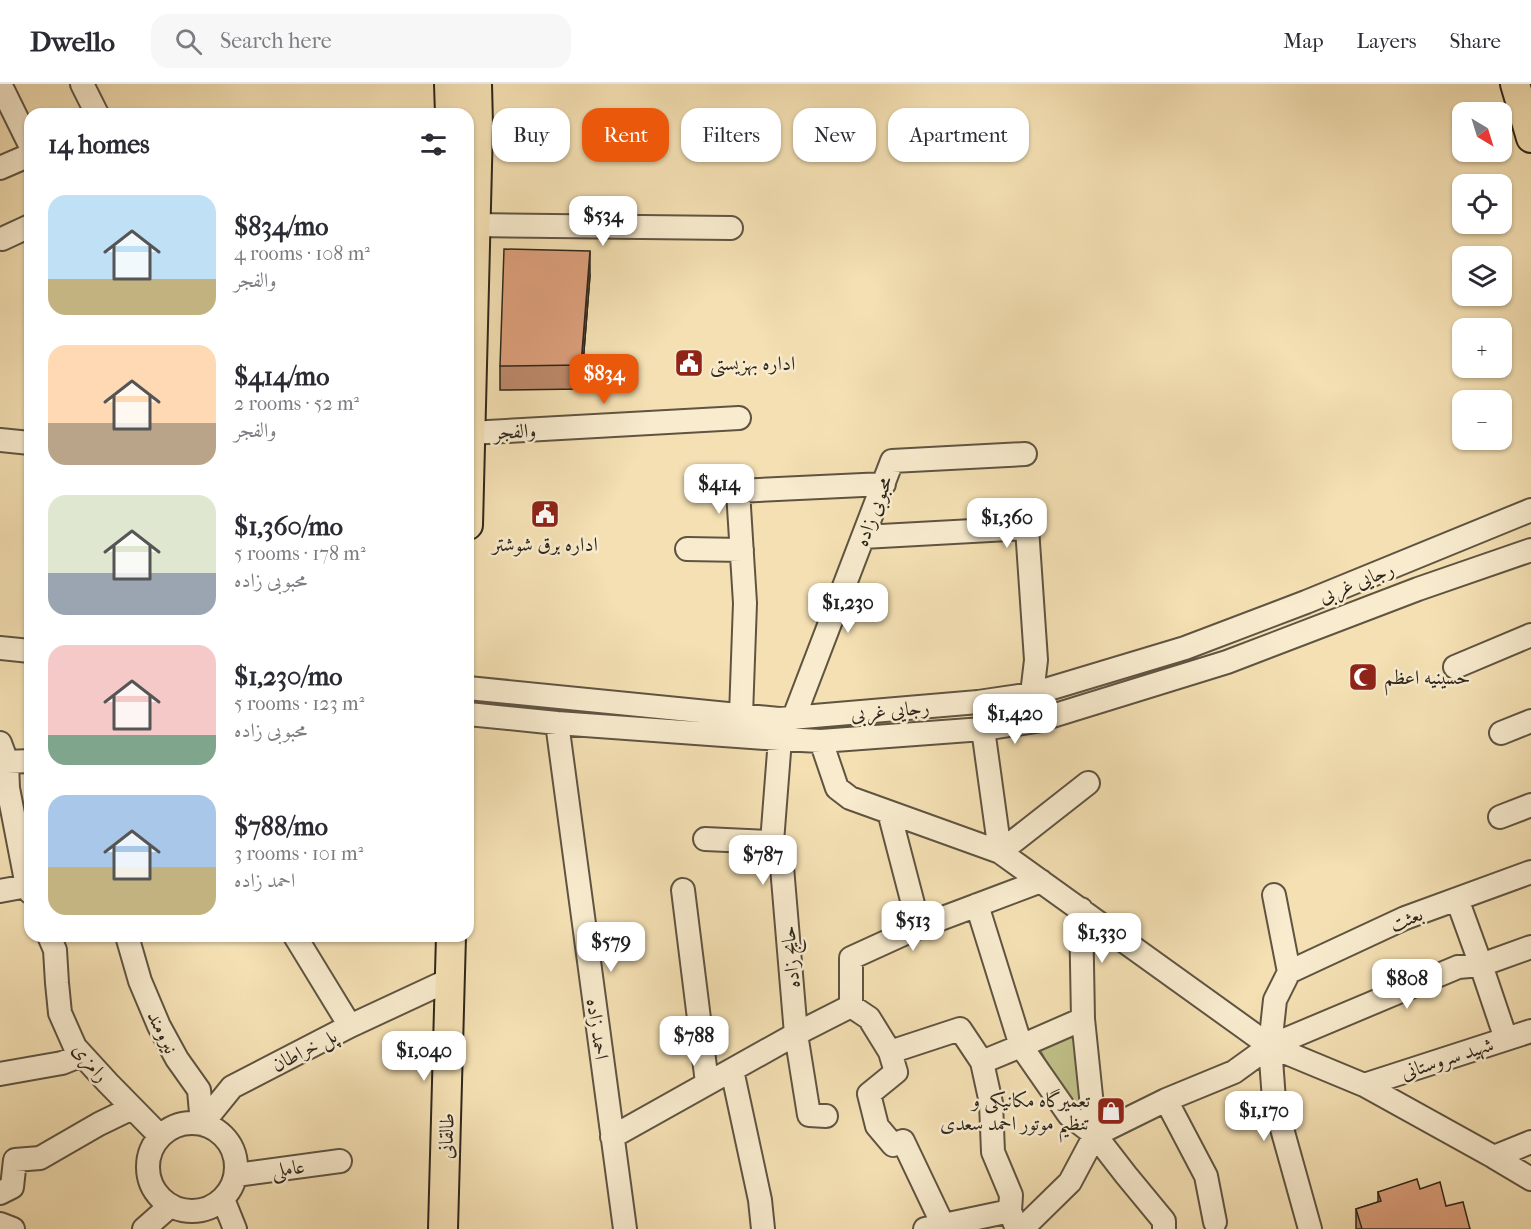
<!DOCTYPE html>
<meta charset="utf-8">
<style>
body{margin:0;font-family:"IM FELL French Canon",Amiri,serif;background:#f7f7f7;color:#2b2b33;height:100vh;display:flex;flex-direction:column;font-size:22px;white-space:nowrap}
*{box-sizing:border-box;margin:0}
p{font-size:20px;color:#7c7c81}
.icon{flex:none;width:33px;height:33px;fill:none;stroke:currentColor;stroke-width:2;stroke-linecap:round;stroke-linejoin:round}
.map{position:relative;flex:1;overflow:hidden}
.side{position:absolute;left:24px;top:24px;width:450px;height:834px;display:flex;flex-direction:column;background:#fff;border-radius:18px;box-shadow:0 2px 4px #0004}
.side>*{flex:none}
.top-card{position:absolute;left:492px;top:24px;width:570px;height:54px;display:flex;gap:12px}
.needle{width:39px;rotate:142deg}
.tools{position:absolute;left:1452px;top:18px;display:grid;gap:12px}
.tools a{display:grid;place-items:center;width:60px;height:60px;border-radius:12px;background:#fff;box-shadow:0 2px 4px #0004;font-size:30px}
.price{position:absolute;translate:-50% -51px;padding:0 14px;border-radius:12px;background:#fff;color:#222;font-size:20px;line-height:39px;filter:drop-shadow(0 2px 3px #0008)}
.price::after{content:'';position:absolute;left:50%;top:36px;width:18px;height:14px;margin-left:-9px;background:inherit;clip-path:polygon(0 0,100% 0,50% 100%)}
.price.current{background:#ea580c;color:#fff}
ul{padding:0;list-style:none}
li{display:flex;align-items:center;gap:18px;height:150px;padding:0 24px}
li span{display:grid;place-items:center;flex:none;width:168px;height:120px;border-radius:18px;color:#555}
li>.icon{margin-inline-start:auto}
span .icon{width:72px;height:72px;fill:#fffc;stroke-width:1}
li b{font-size:26px}
h2{display:flex;justify-content:space-between;align-items:center;height:72px;padding:0 24px;font-size:26px}
.tag{padding:0 21px;border-radius:18px;background:#fff;box-shadow:0 2px 4px #0004;font-size:21px;line-height:54px}
.tag.current{background:#ea580c;color:#fff}
header{display:flex;align-items:center;gap:36px;box-sizing:border-box;height:84px;padding:0 30px;background:#fff;border-bottom:2px solid #e1e1e2}
header strong{font-size:28px}
nav{display:flex;gap:33px;margin-inline-start:auto;font-size:21px}
.search{width:420px;height:54px;background:#f7f7f7;display:flex;align-items:center;gap:15px;box-sizing:border-box;padding:0 21px;border-radius:18px;color:#7c7c81;font-size:22px}
.map>svg:first-child{display:block}
.green{fill:#c1c189;stroke:#777452;stroke-width:1.5}
.lines{fill:none;stroke-linecap:round;stroke-linejoin:round}
.minor-casing{stroke:#5f5442;stroke-width:26}
.major-casing{stroke:#2d261c;stroke-width:32}
.minor{stroke:#f8ebce;stroke-width:22}
.major{stroke:#f4e0b3;stroke-width:28}
.wall{fill:#bd896a;stroke:#2d261c;stroke-width:1.5}
.shaded-wall{fill:#9a6f56;stroke:#2d261c;stroke-width:1.5}
.building{fill:#dc9f7b;stroke:#2d261c;stroke-width:1.5}
.labels{text-anchor:middle;stroke-width:5;stroke-linejoin:round;paint-order:stroke}
.poi-label{font-size:20px;fill:#2d261c;stroke:#f8ebce;text-anchor:start}
.street-label{font-size:20px;fill:#2d261c;stroke:#f8ebce}
</style>
<header>
<strong>Dwello</strong>
<div class="search"><svg class="icon" aria-label="search" viewBox="0 0 24 24"><circle cx="10" cy="10" r="6"/><path d="M15 15l6 6"/></svg>Search here</div>
<nav><a>Map</a><a>Layers</a><a>Share</a></nav>
</header>
<div class="map">
<svg width="1531" height="1145" viewBox="0 0 1531 1145">
<rect width="100%" height="100%" fill="#f4e0b3"/>
<filter id="stains"><feTurbulence type="fractalNoise" baseFrequency=".00333" numOctaves="4"/><feColorMatrix values="0 0 0 0 .2 0 0 0 0 .09 0 0 0 0 .02 0 0 0 .5 -.17"/></filter>
<radialGradient id="worn" r=".72"><stop offset=".6" stop-color="#630" stop-opacity="0"/><stop offset="1" stop-color="#630" stop-opacity=".3"/></radialGradient>
<!-- green -->
<path class="green" d="M 1074,948 L 1086,1025 L 1079,1028 L 1069,1019 L 1038,962 Z"/>
<g class="lines">
<!-- minor casing -->
<g class="minor-casing">
<path id="minor" d="M 0,0 L 30,61
M 82,0 L 97,30
M 0,84 L 30,71
M 475,141 L 731,144
M 2,155 L 30,142
M 470,349 L 739,334
M 0,356 L 30,359
M 863,453 L 1027,444 L 1036,576 L 1032,610 L 1033,621
M 687,465 L 742,466
M 0,564 L 30,567
M 1455,583 L 1531,551
M 468,604 L 779,635 L 978,618 L 1032,610 L 1185,564 L 1306,518 L 1531,426
M 468,630 L 557,639 L 780,655 L 821,657 L 983,645 L 1036,637 L 1227,578 L 1418,505 L 1531,466
M 741,631 L 745,519 L 738,407 L 884,400
M 794,633 L 892,377 L 1025,370
M 557,639 L 625,1145
M 983,645 L 1000,768
M 1501,649 L 1531,637
M 780,655 L 772,758 L 782,783 L 796,950 L 809,1031 L 826,1032
M 821,657 L 837,704 L 850,714 L 1000,768 L 1270,962 L 1364,1001 L 1494,1073 L 1531,1095
M 0,659 L 7,678 L 8,704 L 27,802 L 30,808
M 7,678 L 30,677
M 1500,733 L 1531,721
M 705,755 L 772,758
M 1000,768 L 1088,699
M 683,806 L 707,999
M 0,807 L 27,802
M 1274,811 L 1289,888
M 1457,815 L 1481,881 L 1506,955
M 977,821 L 1021,962 L 1083,935 L 1095,1051 L 1069,1031 L 1021,962 L 982,978
M 1081,825 L 1083,935
M 919,843 L 1041,797
M 49,852 L 55,866 L 57,899 L 60,929 L 75,963 L 108,999 L 160,1052
M 127,852 L 140,897 L 159,942 L 177,975 L 199,1006 L 202,1040
M 295,852 L 350,942
M 851,922 L 869,934 L 890,968
M 732,986 L 760,1116 L 763,1145
M 0,990 L 62,979 L 82,971
M 1364,1001 L 1531,947
M 1166,1016 L 1206,1092 L 1215,1138
M148 1083a44 44 0 1 1 88 0a44 44 0 1 1-88 0Z
M 202,1040 L 232,1003 L 350,942 L 451,895
M 1095,1051 L 1126,1091 L 1164,1137 L 1164,1145
M 612,1053 L 796,950 L 851,922 L 851,874 L 919,843 L 889,728
M 1494,1073 L 1531,1058
M 236,1091 L 340,1077
M 0,1109 L 12,1103 L 15,1076 L 40,1074 L 99,1040 L 132,1024
M 223,1115 L 235,1145
M 0,1140 L 13,1145
M 943,1141 L 903,1057 L 893,1061 L 877,1042 L 869,1010 L 896,988 L 890,968 L 960,945 L 982,978 L 991,1019 L 993,1068 L 1011,1111 L 1010,1127
M 144,1145 L 170,1122
M 925,1145 L 1010,1127 L 1015,1140
M 1022,1145 L 1070,1098 L 1095,1051 L 1166,1016 L 1234,988 L 1270,962 L 1458,883 L 1481,881 L 1531,863
M 1310,1145 L 1274,1016 L 1270,962 L 1275,916 L 1289,888 L 1405,834 L 1531,788"/>
</g>
<!-- major casing -->
<g class="major-casing">
<path id="major" d="M 449,0 L 450,30
M 1515,0 L 1531,54
M 468,441 L 478,42 L 477,0
M 443,1145 L 451,852"/>
</g>
<!-- minor -->
<use href="#minor" class="minor"/>
<!-- major -->
<use href="#major" class="major"/>
</g>
<!-- wall -->
<path class="wall" d="M 590,191 L 581,305 L 500,306 L 500,282 Z
M 1420,1105 L 1446,1122 L 1470,1145 L 1356,1145 L 1356,1125 L 1378,1118 L 1378,1108 Z"/>
<!-- shaded-wall -->
<path class="shaded-wall" d="M 590,167 L 590,191 L 581,305 L 581,281 Z"/>
<!-- building -->
<path class="building" d="M 504,165 L 590,167 L 581,281 L 500,282 Z
M 1417,1095 L 1420,1105 L 1440,1098 L 1446,1122 L 1463,1118 L 1470,1145 L 1362,1145 L 1356,1125 L 1381,1117 L 1378,1108 Z"/>
<!-- icons -->
<defs>
<g id="civic-square" transform="scale(1.5)"><rect x="-9" y="-9" width="18" height="18" rx="4" fill="#8f2418" stroke="#f8ebce"/><path d="M-.6-6.5H3V-4.5H.6V-3L4-1V1h2V6H-6V1h2V-1L-.6-3ZM-1.2 2.5V6h2.4V2.5Z" fill="#fff"/></g>
<g id="mosque-square" transform="scale(1.5)"><rect x="-9" y="-9" width="18" height="18" rx="4" fill="#8f2418" stroke="#f8ebce"/><path d="M3.5-4.9A6 6 0 1 0 3.5 4.9A5 5 0 1 1 3.5-4.9Z" fill="#fff"/></g>
<g id="shop-square" transform="scale(1.5)"><rect x="-9" y="-9" width="18" height="18" rx="4" fill="#8f2418" stroke="#f8ebce"/><path d="M-5-2.5h2.3a2.7 3.5 0 0 1 5.4 0H5L5.5 6h-11ZM-1.5-2.5h3a1.5 2.3 0 0 0-3 0Z" fill="#fff"/></g>
</defs>
<g fill-rule="evenodd">
<use href="#civic-square" x="689" y="279"/>
<use href="#civic-square" x="545" y="430"/>
<use href="#mosque-square" x="1363" y="593"/>
<use href="#shop-square" x="1111" y="1027"/>
</g>
<g class="labels">
<!-- poi labels -->
<g class="poi-label">
<text x="710" y="286">اداره بهزیستی</text>
<text x="545" y="467" text-anchor="middle">اداره برق شوشتر</text>
<text x="1384" y="600">حسینیه اعظم</text>
<text x="1090" y="1023" text-anchor="end">تعمیرگاه مکانیکی و<tspan x="1090" dy="23">تنظیم موتور احمد سعدی</tspan></text>
</g>
<!-- street labels -->
<g class="street-label">
<text transform="translate(515 347) rotate(-3)" y="7">والفجر</text>
<text transform="translate(873 427) rotate(-69)" y="7">محبوبی زاده</text>
<text transform="translate(1356 498) rotate(-22)" y="7">رجایی غربی</text>
<text transform="translate(890 626) rotate(-5)" y="7">رجایی غربی</text>
<text transform="translate(1406 835) rotate(-23)" y="7">بعثت</text>
<text transform="translate(790 873) rotate(-95)" y="7">حایج زاده</text>
<text transform="translate(598 945) rotate(82)" y="7">احمد زاده</text>
<text transform="translate(163 948) rotate(64)" y="7">نیرومند</text>
<text transform="translate(304 966) rotate(-27)" y="7">پل خراطان</text>
<text transform="translate(1447 974) rotate(-18)" y="7">شهید سروستانی</text>
<text transform="translate(91 978) rotate(51)" y="7">رامزی</text>
<text transform="translate(446 1052) rotate(-88)" y="7">طالقانی</text>
<text transform="translate(288 1084) rotate(-8)" y="7">عاملی</text>
</g>
</g>
<rect width="100%" height="100%" filter="url(#stains)"/>
<rect width="100%" height="100%" fill="url(#worn)"/>
</svg>
<div class="tools">
<a><svg class="needle" viewBox="-14 -14 28 28"><path d="M0-13l5 13h-10z" fill="#e53935"/><path d="M0 13l5-13h-10z" fill="#7c7c81"/></svg></a>
<a><svg class="icon" aria-label="locate" viewBox="0 0 24 24"><circle cx="12" cy="12" r="6"/><path d="M12 2v4M12 18v4M2 12h4M18 12h4"/></svg></a>
<a><svg class="icon" aria-label="layers" viewBox="0 0 24 24"><path d="M12 4l9 5-9 5-9-5zM3 14l9 5 9-5"/></svg></a>
<a>+</a>
<a>−</a>
</div>
<b class="price" style="left:603px;top:163px">$534</b>
<b class="price current" style="left:604px;top:321px">$834</b>
<b class="price" style="left:719px;top:431px">$414</b>
<b class="price" style="left:1007px;top:465px">$1,360</b>
<b class="price" style="left:848px;top:550px">$1,230</b>
<b class="price" style="left:1015px;top:661px">$1,420</b>
<b class="price" style="left:763px;top:802px">$787</b>
<b class="price" style="left:913px;top:868px">$513</b>
<b class="price" style="left:1102px;top:880px">$1,330</b>
<b class="price" style="left:611px;top:889px">$579</b>
<b class="price" style="left:1407px;top:926px">$808</b>
<b class="price" style="left:694px;top:983px">$788</b>
<b class="price" style="left:424px;top:998px">$1,040</b>
<b class="price" style="left:1264px;top:1058px">$1,170</b>
<div class="top-card">
<a class="tag">Buy</a>
<a class="tag current">Rent</a>
<a class="tag">Filters</a>
<a class="tag">New</a>
<a class="tag">Apartment</a>
</div>
<section class="side">
<h2>14 homes<svg class="icon" aria-label="filters" viewBox="0 0 24 24"><path d="M4 7h16M4 17h16"/><circle cx="9" cy="7" r="2"/><circle cx="15" cy="17" r="2"/></svg></h2>
<ul>
<li><span style="background:linear-gradient(#bfe0f5 70%,#c2b280 0)"><svg class="icon" aria-label="home" viewBox="0 0 24 24"><path d="M3 11l9-7 9 7M6 9v11h12V9"/></svg></span><div><b>$834/mo</b><p>4 rooms · 108 m²</p><p>والفجر</p></div></li>
<li><span style="background:linear-gradient(#ffd9b3 65%,#b9a48a 0)"><svg class="icon" aria-label="home" viewBox="0 0 24 24"><path d="M3 11l9-7 9 7M6 9v11h12V9"/></svg></span><div><b>$414/mo</b><p>2 rooms · 52 m²</p><p>والفجر</p></div></li>
<li><span style="background:linear-gradient(#dfe7d0 65%,#9aa5b1 0)"><svg class="icon" aria-label="home" viewBox="0 0 24 24"><path d="M3 11l9-7 9 7M6 9v11h12V9"/></svg></span><div><b>$1,360/mo</b><p>5 rooms · 178 m²</p><p>محبوبی زاده</p></div></li>
<li><span style="background:linear-gradient(#f6c9c9 75%,#7fa58c 0)"><svg class="icon" aria-label="home" viewBox="0 0 24 24"><path d="M3 11l9-7 9 7M6 9v11h12V9"/></svg></span><div><b>$1,230/mo</b><p>5 rooms · 123 m²</p><p>محبوبی زاده</p></div></li>
<li><span style="background:linear-gradient(#a9c7e8 60%,#c2b280 0)"><svg class="icon" aria-label="home" viewBox="0 0 24 24"><path d="M3 11l9-7 9 7M6 9v11h12V9"/></svg></span><div><b>$788/mo</b><p>3 rooms · 101 m²</p><p>احمد زاده</p></div></li>
</ul>
</section>
</div>
